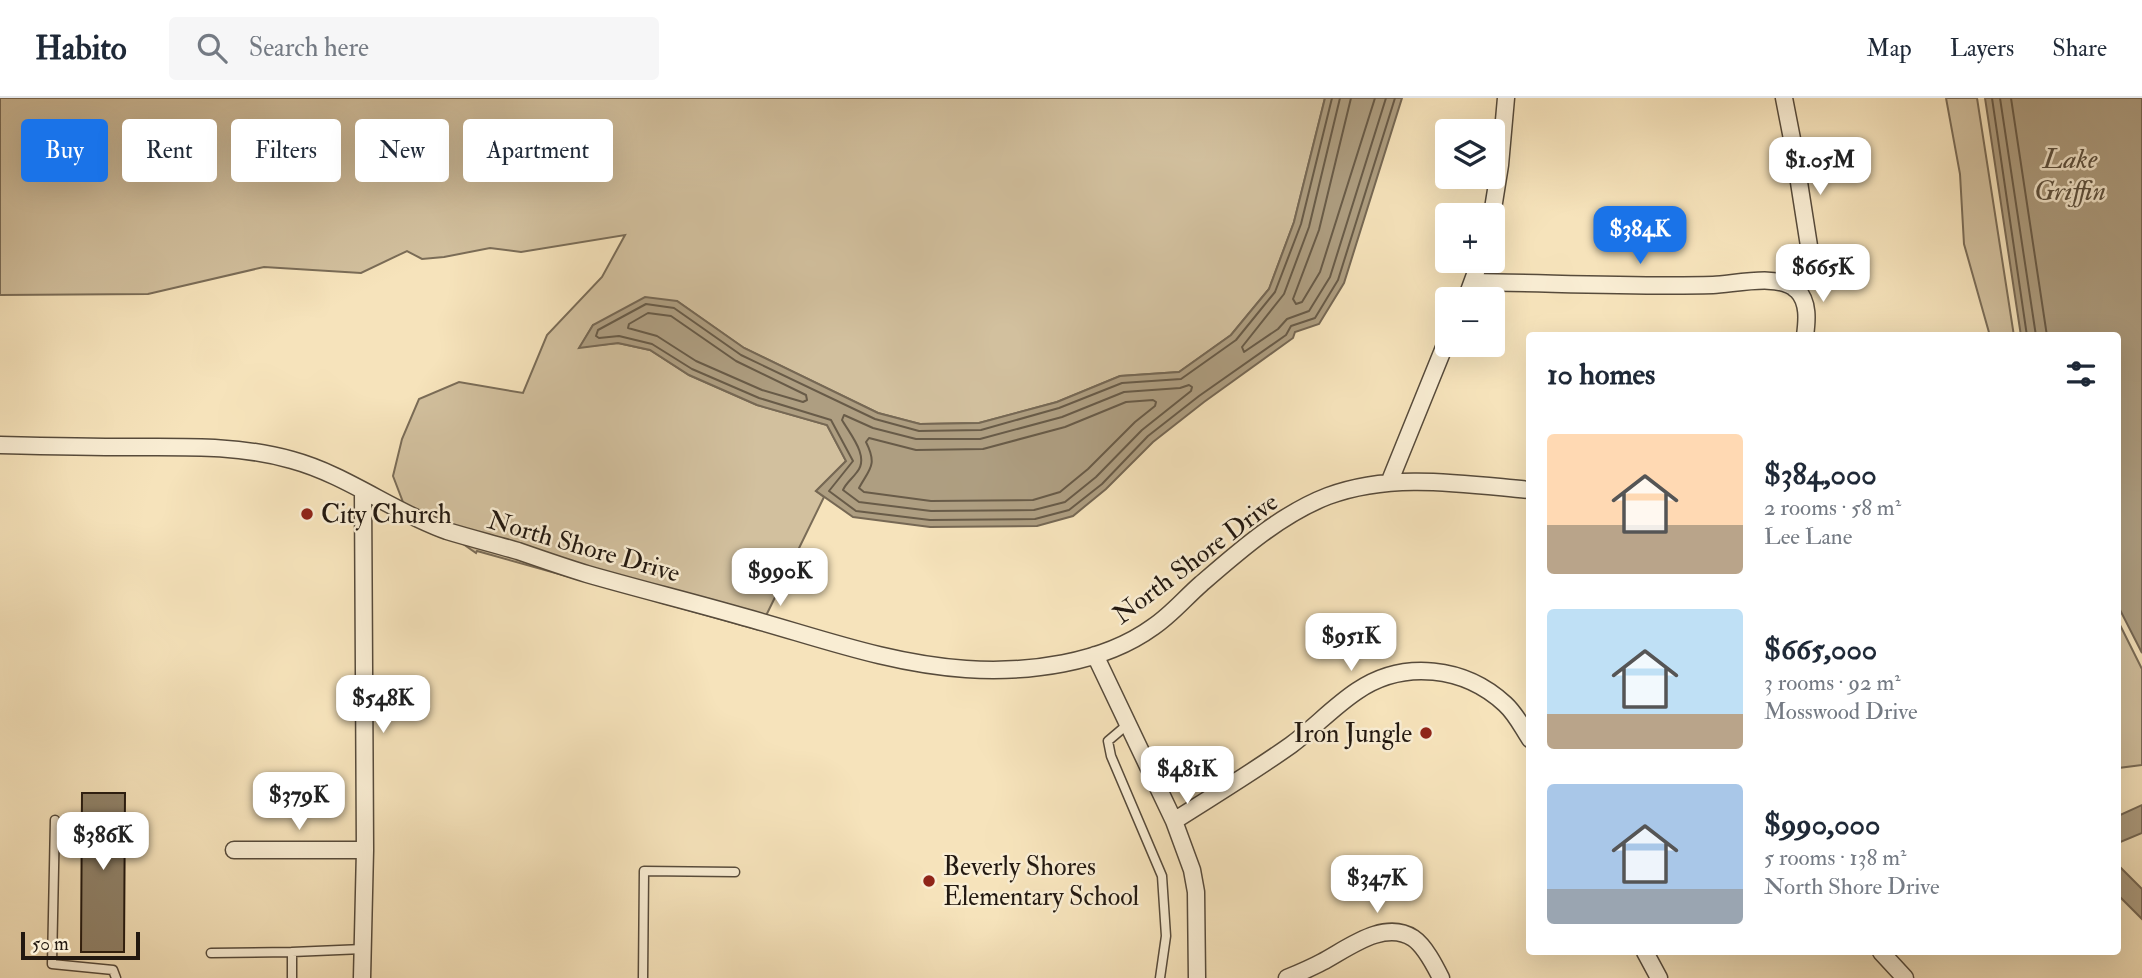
<!DOCTYPE html>
<meta charset="utf-8">
<style>
body{margin:0;font-family:"IM FELL Double Pica",serif;background:#f6f6f7;color:#1f2937;height:100vh;display:flex;flex-direction:column;font-size:26px;white-space:nowrap}
*{box-sizing:border-box;margin:0}
p{font-size:23px;color:#747a83}
.icon{flex:none;width:38px;height:38px;fill:none;stroke:currentColor;stroke-width:2;stroke-linecap:round;stroke-linejoin:round}
.map{position:relative;flex:1;overflow:hidden}
.panel{position:absolute;left:1526px;top:234px;width:595px;height:623px;display:flex;flex-direction:column;background:#fff;border-radius:7px;box-shadow:0 7px 28px #0002}
.panel>*{flex:none}
.banner{position:absolute;left:21px;top:21px;width:665px;height:63px;display:flex;gap:14px}
.tools{position:absolute;left:1435px;top:21px;display:grid;gap:14px}
.tools a{display:grid;place-items:center;width:70px;height:70px;border-radius:7px;background:#fff;box-shadow:0 7px 28px #0002;font-size:35px}
.scale{position:absolute;left:21px;bottom:18px;width:119px;box-sizing:border-box;padding-left:7px;border:4px solid #221810;border-top:0;font-size:19px;line-height:24px;white-space:nowrap;color:#221810;-webkit-text-stroke:5px #f9edd3;paint-order:stroke}
.price{position:absolute;translate:-50% -60px;padding:0 16px;border-radius:14px;background:#fff;color:#222;font-size:23px;line-height:46px;filter:drop-shadow(0 2px 4px #0008)}
.price::after{content:'';position:absolute;left:50%;top:42px;width:21px;height:16px;margin-left:-10px;background:inherit;clip-path:polygon(0 0,100% 0,50% 100%)}
.price.active{background:#1a73e8;color:#fff}
ul{padding:0;list-style:none}
li{display:flex;align-items:center;gap:21px;height:175px;padding:0 21px}
li span{display:grid;place-items:center;flex:none;width:196px;height:140px;border-radius:7px;color:#555}
li>.icon{margin-inline-start:auto}
span .icon{width:84px;height:84px;fill:#fffc;stroke-width:1}
li b{font-size:30px}
h2{display:flex;justify-content:space-between;align-items:center;height:84px;padding:0 21px;font-size:30px}
.chip{padding:0 24px;border-radius:7px;background:#fff;box-shadow:0 7px 28px #0002;font-size:24px;line-height:63px}
.chip.active{background:#1a73e8;color:#fff}
header{display:flex;align-items:center;gap:42px;box-sizing:border-box;height:98px;padding:0 35px;background:#fff;border-bottom:2px solid #e0e1e3}
header strong{font-size:33px}
nav{display:flex;gap:38px;margin-inline-start:auto;font-size:24px}
.search{width:490px;height:63px;background:#f6f6f7;display:flex;align-items:center;gap:18px;box-sizing:border-box;padding:0 24px;border-radius:7px;color:#747a83;font-size:26px}
.map>svg:first-child{display:block}
.green{fill:#d2c09e;stroke:#7a6c57;stroke-width:2}
.water{fill:#ae9e81;stroke:#766854;stroke-width:2}
.lines{fill:none;stroke-linecap:round;stroke-linejoin:round}
.shore{stroke:#685b48;stroke-width:2}
.building{fill:#908269;stroke:#221810;stroke-width:2}
.lane-casing{stroke:#574b3b;stroke-width:11}
.street-casing{stroke:#574b3b;stroke-width:19}
.lane{stroke:#f9edd3;stroke-width:8}
.street{stroke:#f9edd3;stroke-width:16}
.poi-dot{fill:#8f2418;stroke:#f9edd3;stroke-width:2.5}
.labels{text-anchor:middle;stroke-width:5;stroke-linejoin:round;paint-order:stroke}
.poi-label{font-size:26px;fill:#221810;stroke:#f9edd3;text-anchor:start}
.street-label{font-size:26px;fill:#221810;stroke:#f9edd3}
.water-label{font-size:28px;font-style:italic;fill:#5a4e3d;stroke:#f9edd3}
</style>
<header>
<strong>Habito</strong>
<div class="search"><svg class="icon" aria-label="search" viewBox="0 0 24 24"><circle cx="10" cy="10" r="6"/><path d="M15 15l6 6"/></svg>Search here</div>
<nav><a>Map</a><a>Layers</a><a>Share</a></nav>
</header>
<div class="map">
<svg width="2142" height="880" viewBox="0 0 2142 880">
<rect width="100%" height="100%" fill="#f6e3bb"/>
<filter id="stains"><feTurbulence type="fractalNoise" baseFrequency=".00286" numOctaves="4"/><feColorMatrix values="0 0 0 0 .2 0 0 0 0 .09 0 0 0 0 .02 0 0 0 .5 -.17"/></filter>
<radialGradient id="worn" r=".72"><stop offset=".6" stop-color="#630" stop-opacity="0"/><stop offset="1" stop-color="#630" stop-opacity=".3"/></radialGradient>
<!-- green -->
<path class="green" d="M 0,0 L 1325,0 L 1294,124 L 1269,191 L 1231,237 L 1179,274 L 1120,278 L 1057,304 L 979,325 L 920,326 L 878,315 L 744,250 L 677,203 L 593,227 L 580,249 L 618,245 L 650,252 L 689,277 L 757,307 L 827,327 L 846,363 L 816,393 L 824,399 L 759,532 L 477,453 L 476,455 L 403,404 L 393,378 L 402,341 L 419,301 L 459,284 L 523,295 L 547,237 L 602,179 L 625,137 L 521,154 L 490,150 L 444,159 L 422,161 L 407,153 L 361,175 L 264,169 L 148,196 L 0,197 Z
M 1946,0 L 1977,0 L 2014,238 L 1990,238 L 1964,146 L 1960,76 Z
M 2118,523 L 2142,571 L 2142,667 L 2118,670 Z"/>
<!-- water -->
<path class="water" d="M 1325,0 L 1402,0 L 1344,185 L 1319,226 L 1295,234 L 1293,240 L 1204,304 L 1153,344 L 1106,391 L 1073,418 L 1037,428 L 930,429 L 853,419 L 816,393 L 846,363 L 827,327 L 757,307 L 689,277 L 650,252 L 618,245 L 579,250 L 593,227 L 645,199 L 677,203 L 744,250 L 878,315 L 920,326 L 979,325 L 1057,304 L 1120,278 L 1179,274 L 1231,237 L 1269,191 L 1294,124 Z
M 1985,0 L 2142,0 L 2142,555 L 2118,508 L 2118,238 L 2021,238 Z
M 2142,707 L 2142,735 L 2118,745 L 2118,718 Z
M 2118,767 L 2142,791 L 2142,821 L 2118,797 Z"/>
<g class="lines">
<!-- shore -->
<path class="shore" d="M 1332,0 L 1301,126 L 1275,194 L 1236,242 L 1181,281 L 1122,285 L 1059,310 L 981,332 L 919,333 L 875,321 L 741,257 L 674,210 L 646,206 L 598,232 L 596,238 L 599,240 L 619,238 L 652,246 L 692,271 L 759,300 L 831,322 L 853,363 L 829,393 L 856,413 L 930,422 L 1035,421 L 1069,412 L 1102,386 L 1148,338 L 1199,298 L 1286,237 L 1291,228 L 1315,220 L 1338,182 L 1395,0
M 1340,0 L 1309,129 L 1284,196 L 1242,249 L 1244,254 L 1278,231 L 1287,221 L 1309,213 L 1330,179 L 1386,0
M 1351,0 L 1319,132 L 1293,201 L 1296,206 L 1302,204 L 1320,174 L 1375,0
M 1992,0 L 2027,238
M 2000,0 L 2036,238
M 2011,0 L 2047,238
M 648,215 L 671,218 L 736,263 L 806,297 L 807,302 L 803,304 L 762,292 L 696,263 L 657,238 L 628,230 L 629,226 Z
M 1189,287 L 1192,289 L 1191,293 L 1142,332 L 1096,379 L 1065,404 L 1034,412 L 931,413 L 859,404 L 843,392 C 846,385 852,381 857,374 C 870,359 850,336 842,322 L 844,317 L 873,330 L 916,341 L 980,341 L 1062,319 L 1124,294 L 1180,290 Z
M 1153,302 L 1156,304 L 1155,308 L 1135,324 L 1088,371 L 1060,394 L 1033,402 L 931,403 L 864,394 L 859,390 C 869,371 878,368 866,344 L 869,340 L 916,352 L 983,351 L 1065,329 L 1126,304 Z"/>
</g>
<!-- building -->
<path class="building" d="M 82,695 L 125,695 L 124,854 L 81,854 Z"/>
<g class="lines">
<!-- lane casing -->
<g class="lane-casing">
<path id="lane" d="M 1128,626 L 1108,643 L 1111,658 L 1162,778 L 1166,838 L 1160,880
M 55,722 L 52,866 L 113,872 L 116,880
M 211,855 L 292,854
M 292,880 L 292,854 L 363,851
M 643,880 L 644,773 L 735,774"/>
</g>
<!-- street casing -->
<g class="street-casing">
<path id="street" d="M 1784,0 L 1793,46 L 1809,148 L 1809,161 L 1795,191
M 1492,117 L 1500,67 L 1506,0
M 1473,184 C 1553,185 1634,189 1713,187 C 1736,186 1779,175 1797,192 C 1809,204 1807,223 1805,238
M 1466,201 L 1480,163
M 0,347 C 43,348 87,349 130,349 C 185,349 239,347 292,362 C 347,377 393,414 447,433 C 470,440 494,446 518,453 C 541,461 564,469 587,476 C 639,491 692,504 744,519 C 817,539 889,566 966,571 C 1027,575 1102,566 1153,529 C 1171,517 1185,500 1201,486 C 1239,453 1281,416 1328,398 C 1392,374 1463,386 1530,392
M 1389,385 L 1447,242
M 1095,557 L 1174,723 L 1192,772 L 1196,794 L 1197,880
M 1174,723 C 1213,698 1253,674 1291,647 C 1314,630 1333,609 1357,593 C 1404,561 1465,569 1505,606 C 1516,616 1522,629 1530,641
M 234,752 L 365,752
M 1645,854 L 1659,880
M 1881,854 L 1905,880
M 362,880 L 365,752 L 363,393
M 1287,880 C 1299,875 1311,870 1322,864 C 1347,851 1384,821 1413,840 C 1425,848 1435,868 1441,880"/>
</g>
<!-- lane -->
<use href="#lane" class="lane"/>
<!-- street -->
<use href="#street" class="street"/>
</g>
<!-- markers -->
<g class="poi-dot">
<circle cx="307" cy="416" r="7"/>
<circle cx="1426" cy="635" r="7"/>
<circle cx="929" cy="783" r="7"/>
</g>
<g class="labels">
<!-- poi labels -->
<g class="poi-label">
<text x="321" y="425">City Church</text>
<text x="1412" y="644" text-anchor="end">Iron Jungle</text>
<text x="943" y="777">Beverly Shores<tspan x="943" dy="30">Elementary School</tspan></text>
</g>
<!-- street labels -->
<g class="street-label">
<text transform="translate(584 448) rotate(16)" y="9">North Shore Drive</text>
<text transform="translate(1195 460) rotate(-37)" y="9">North Shore Drive</text>
</g>
<!-- water labels -->
<g class="water-label">
<text x="2070" y="70">Lake<tspan x="2070" dy="32">Griffin</tspan></text>
</g>
</g>
<rect width="100%" height="100%" filter="url(#stains)"/>
<rect width="100%" height="100%" fill="url(#worn)"/>
</svg>
<div class="tools">
<a><svg class="icon" aria-label="layers" viewBox="0 0 24 24"><path d="M12 4l9 5-9 5-9-5zM3 14l9 5 9-5"/></svg></a>
<a>+</a>
<a>−</a>
</div>
<div class="scale">50 m</div>
<b class="price" style="left:1820px;top:99px">$1.05M</b>
<b class="price active" style="left:1640px;top:168px">$384K</b>
<b class="price" style="left:1823px;top:206px">$665K</b>
<b class="price" style="left:780px;top:510px">$990K</b>
<b class="price" style="left:1351px;top:575px">$951K</b>
<b class="price" style="left:383px;top:637px">$548K</b>
<b class="price" style="left:1187px;top:708px">$481K</b>
<b class="price" style="left:299px;top:734px">$379K</b>
<b class="price" style="left:103px;top:774px">$386K</b>
<b class="price" style="left:1377px;top:817px">$347K</b>
<div class="banner">
<a class="chip active">Buy</a>
<a class="chip">Rent</a>
<a class="chip">Filters</a>
<a class="chip">New</a>
<a class="chip">Apartment</a>
</div>
<section class="panel">
<h2>10 homes<svg class="icon" aria-label="filters" viewBox="0 0 24 24"><path d="M4 7h16M4 17h16"/><circle cx="9" cy="7" r="2"/><circle cx="15" cy="17" r="2"/></svg></h2>
<ul>
<li><span style="background:linear-gradient(#ffd9b3 65%,#b9a48a 0)"><svg class="icon" aria-label="home" viewBox="0 0 24 24"><path d="M3 11l9-7 9 7M6 9v11h12V9"/></svg></span><div><b>$384,000</b><p>2 rooms · 58 m²</p><p>Lee Lane</p></div></li>
<li><span style="background:linear-gradient(#bfe0f5 75%,#b9a48a 0)"><svg class="icon" aria-label="home" viewBox="0 0 24 24"><path d="M3 11l9-7 9 7M6 9v11h12V9"/></svg></span><div><b>$665,000</b><p>3 rooms · 92 m²</p><p>Mosswood Drive</p></div></li>
<li><span style="background:linear-gradient(#a9c7e8 75%,#9aa5b1 0)"><svg class="icon" aria-label="home" viewBox="0 0 24 24"><path d="M3 11l9-7 9 7M6 9v11h12V9"/></svg></span><div><b>$990,000</b><p>5 rooms · 138 m²</p><p>North Shore Drive</p></div></li>
</ul>
</section>
</div>
